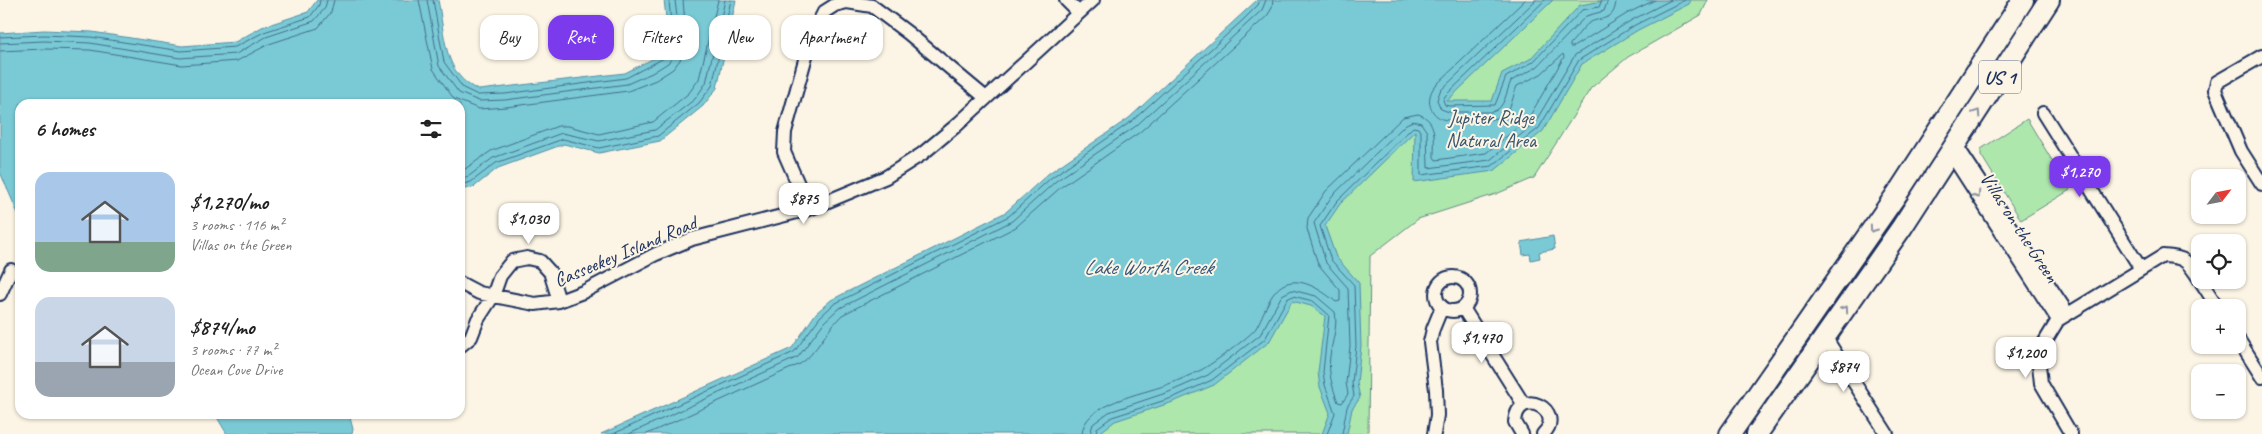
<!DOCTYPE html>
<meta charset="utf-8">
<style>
body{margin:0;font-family:Caveat,sans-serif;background:#f2f2f2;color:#222;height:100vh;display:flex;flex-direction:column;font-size:19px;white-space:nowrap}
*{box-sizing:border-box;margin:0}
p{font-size:16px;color:#767676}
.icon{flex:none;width:28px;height:28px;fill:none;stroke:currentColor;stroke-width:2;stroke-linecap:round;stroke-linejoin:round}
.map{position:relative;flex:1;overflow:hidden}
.details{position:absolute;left:15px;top:99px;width:450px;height:320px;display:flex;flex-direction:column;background:#fff;border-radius:15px;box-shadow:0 1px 4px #0004}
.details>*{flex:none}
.top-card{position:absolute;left:480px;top:15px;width:475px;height:45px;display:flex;gap:10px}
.needle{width:32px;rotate:58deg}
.controls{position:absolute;left:2191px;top:169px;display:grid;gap:10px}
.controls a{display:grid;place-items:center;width:55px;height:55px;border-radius:10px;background:#fff;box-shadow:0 1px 4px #0004;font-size:25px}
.price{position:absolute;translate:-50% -42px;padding:0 11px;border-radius:10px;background:#fff;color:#222;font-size:16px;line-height:32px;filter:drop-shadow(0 1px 2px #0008)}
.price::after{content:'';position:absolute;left:50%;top:30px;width:15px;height:11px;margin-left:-8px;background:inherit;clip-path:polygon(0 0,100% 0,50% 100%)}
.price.on{background:#7c3aed;color:#fff}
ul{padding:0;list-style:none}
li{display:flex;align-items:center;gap:15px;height:125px;padding:0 20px}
li span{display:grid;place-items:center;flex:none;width:140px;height:100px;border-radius:15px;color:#555}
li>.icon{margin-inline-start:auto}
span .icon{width:60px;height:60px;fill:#fffc;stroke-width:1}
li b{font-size:21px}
h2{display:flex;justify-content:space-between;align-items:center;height:60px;padding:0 20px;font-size:21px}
.chip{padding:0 18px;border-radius:15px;background:#fff;box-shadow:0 1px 4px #0004;font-size:18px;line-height:45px}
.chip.on{background:#7c3aed;color:#fff}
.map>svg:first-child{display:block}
.green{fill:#aee7ac;stroke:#648b85}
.water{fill:#7acad5;stroke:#548ca5}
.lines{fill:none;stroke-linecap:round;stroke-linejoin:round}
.shore{stroke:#416d8e;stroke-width:1}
.minor-casing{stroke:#1b2f5e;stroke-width:16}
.primary-casing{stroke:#1b2f5e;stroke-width:24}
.minor{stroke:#fcf5e5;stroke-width:12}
.primary{stroke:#fcf5e5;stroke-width:20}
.oneway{stroke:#8c92a2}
.labels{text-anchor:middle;stroke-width:4;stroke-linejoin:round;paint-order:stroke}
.shield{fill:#fcf5e5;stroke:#5e6a86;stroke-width:1}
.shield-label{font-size:19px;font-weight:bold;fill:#1b2f5e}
.park-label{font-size:20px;fill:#38546e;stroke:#fcf5e5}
.street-label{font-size:20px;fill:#1b2f5e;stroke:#fcf5e5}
.water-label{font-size:21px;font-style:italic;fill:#33567c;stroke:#fcf5e5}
</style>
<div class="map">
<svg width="2262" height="434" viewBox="0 0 2262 434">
<rect width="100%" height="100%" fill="#fcf5e5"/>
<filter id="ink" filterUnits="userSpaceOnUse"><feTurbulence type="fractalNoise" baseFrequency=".02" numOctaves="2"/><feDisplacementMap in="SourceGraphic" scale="10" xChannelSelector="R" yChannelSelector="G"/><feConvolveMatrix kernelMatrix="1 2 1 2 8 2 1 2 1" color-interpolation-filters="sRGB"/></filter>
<g filter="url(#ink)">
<!-- green -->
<path class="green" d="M 1535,0 L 1708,0 L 1701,15 L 1628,57 L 1591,88 L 1534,178 L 1496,194 L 1418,219 L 1370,256 L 1368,434 L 1085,434 L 1330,202 Z
M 2027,119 L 2070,190 L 2021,220 L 1981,155 L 1981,149 Z"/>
<!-- water -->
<path class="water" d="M 317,0 L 438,0 C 445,33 443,76 479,90 L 625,73 L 662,54 L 668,35 L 664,0 L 736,0 L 717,88 L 703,106 L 660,141 L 599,153 L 564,144 L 498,168 L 474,187 L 460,190 L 460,104 L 20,104 L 20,218 L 0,172 L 0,33 L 44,30 L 92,32 L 182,46 L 235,42 L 262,27 L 308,12 Z
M 1257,0 L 1553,0 L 1447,101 L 1492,101 L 1502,73 L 1530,59 L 1580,5 L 1609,0 L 1691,0 L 1689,4 L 1638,30 L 1582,64 L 1543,131 L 1494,171 L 1414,182 L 1415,131 L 1340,204 L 1325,226 L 1336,257 L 1359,283 L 1361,346 L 1357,383 L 1360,398 L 1352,409 L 1347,434 L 1322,434 L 1330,413 L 1320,387 L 1318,372 L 1325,316 L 1311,306 L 1292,301 L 1269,342 L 1214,385 L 1173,402 L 1115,421 L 1098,434 L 601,434 L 792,348 L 816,313 L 831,300 L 1006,212 L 1049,173 L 1129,118 Z
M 1553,236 L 1555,249 L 1539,252 L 1540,258 L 1531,260 L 1530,254 L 1523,255 L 1521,242 Z
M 215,414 L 349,414 L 353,429 L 352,434 L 227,434 Z"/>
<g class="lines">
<!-- shore -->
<path class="shore" d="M 419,0 L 433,69 L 454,99 L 479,109 L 506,107 L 628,91 L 656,80 L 673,69 L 680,60 L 686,35 L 683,0
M 427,0 L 439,66 L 459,93 L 479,101 L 505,100 L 627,84 L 652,73 L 668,63 L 673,57 L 679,35 L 675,0
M 433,0 L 444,62 L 463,88 L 478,95 L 505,94 L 626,78 L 666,57 L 672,35 L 669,0
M 1536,0 L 1440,91 L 1437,100 L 1441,109 L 1449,112 L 1492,112 C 1505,109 1506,92 1511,81 L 1537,67 L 1586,16 L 1604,11 L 1608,0
M 1545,0 L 1445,96 L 1443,100 L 1445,105 L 1449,106 L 1495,105 L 1506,77 L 1533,62 L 1582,10 L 1599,7 L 1602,0
M 1616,0 C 1615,23 1601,16 1589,23 C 1582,28 1576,38 1570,44 L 1570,47 L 1573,47 L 1628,13 L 1655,0
M 0,37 L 44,35 L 91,37 L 181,51 L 235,47 L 264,32 L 310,17 L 319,5 L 320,0
M 0,43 L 44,41 L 90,43 L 180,58 L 236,54 L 266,37 L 314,21 L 325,8 L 327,0
M 0,51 L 44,49 L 90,50 L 182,65 L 237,61 L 269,44 L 318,28 L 331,12 L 334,0
M 460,171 L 465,169 L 491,151 L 558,126 L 568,126 L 599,134 L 653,122 L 689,93 L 699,79 L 718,0
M 460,179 L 469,176 L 493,158 L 562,133 L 599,141 L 655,130 L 695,99 L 706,83 L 725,0
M 460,185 L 471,182 L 496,163 L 563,139 L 599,148 L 658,136 L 699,103 L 712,86 L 731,0
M 613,434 L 794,352 L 820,317 L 834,304 L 1009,216 L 1052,177 L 1132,121 L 1244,19 L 1258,5 L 1260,0
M 629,434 L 798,357 L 825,321 L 838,309 L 1012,221 L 1056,181 L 1136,126 L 1262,10 L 1266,0
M 647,434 L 800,364 C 816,354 827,329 842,315 L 1016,227 L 1061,187 L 1140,132 L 1267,16 L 1272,8 L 1273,0
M 1082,434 C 1083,403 1143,394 1166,385 C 1178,381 1190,375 1201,370 C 1211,365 1251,336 1256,328 C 1264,315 1270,290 1285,284 C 1302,276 1324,292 1336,302 L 1340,301 L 1340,290 L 1318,264 L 1307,229 L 1308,218 L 1326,191 L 1403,117 L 1418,114 C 1438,120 1434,140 1434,157 L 1436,160 L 1486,153 L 1528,119 L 1564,57 L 1563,54 L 1541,74 L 1517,86 C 1513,95 1512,108 1504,115 C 1496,122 1453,122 1442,119 C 1428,113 1426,97 1435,86 L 1525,0
M 1090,434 L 1093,424 L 1109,412 L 1169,392 L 1208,375 L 1260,335 L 1282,295 L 1292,290 L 1316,296 L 1335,312 C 1338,327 1332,341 1330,356 C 1328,373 1332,386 1338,402 L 1342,403 L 1348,394 L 1346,383 L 1350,346 L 1348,288 L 1326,263 L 1314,223 L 1332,196 L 1406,124 L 1413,121 L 1421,123 L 1427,132 L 1428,168 L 1490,160 L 1534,124 L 1575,55 L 1632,20 L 1671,0
M 1096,434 L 1097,428 L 1112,417 L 1172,398 L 1212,380 L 1265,339 L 1287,299 L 1293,296 L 1313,301 L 1329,315 L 1323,372 L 1325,385 L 1335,413 L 1327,434
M 1342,434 L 1347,407 L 1354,396 L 1352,383 L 1356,346 L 1354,285 L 1331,260 L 1320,226 L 1337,201 L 1413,127 L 1418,128 L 1421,133 L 1421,175 L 1492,166 L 1539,128 L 1579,60 L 1635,25 L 1685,0"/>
<!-- minor casing -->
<g class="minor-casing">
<path id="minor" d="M 1066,0 L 1079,13
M 2262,56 L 2217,82 L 2215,90 L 2241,151 L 2262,184
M 2043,113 L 2141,269
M 1956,145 L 2068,314
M 1951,154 L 2058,320
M 809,209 L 784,152 L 785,132 L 811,38 L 824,12 L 835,5 L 847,2 L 872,6 L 908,33 L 986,98
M1436 294a17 17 0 1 1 34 0a17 17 0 1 1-34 0Z
M 2200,280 L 2218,308
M 460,283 L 479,293 L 535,304 L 559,301 L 583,292 L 656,254 L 692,239 L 809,209 L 886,177 L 922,154 L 957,125 L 1093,0
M 0,294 L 11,270
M 1463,308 L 1524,405
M 1825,337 L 1887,434
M 2238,339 L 2262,377
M 460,346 L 471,337 L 478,319 L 493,296 L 500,276 L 512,261 L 527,258 L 540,261 L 550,272 L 559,301
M 1434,434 L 1437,415 L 1436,390 L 1430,342 L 1433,329 L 1442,307
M 1522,434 L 1515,422 C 1518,385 1567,411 1543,434
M 2071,434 L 2041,383 L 2039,365 L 2041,348 L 2058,320 L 2163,256 C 2185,257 2188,261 2200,280"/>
</g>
<!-- primary casing -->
<g class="primary-casing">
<path id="primary" d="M 1730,434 L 1901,188 L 2023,0
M 1757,434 L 1902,227 L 2049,0"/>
</g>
<!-- minor -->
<use href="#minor" class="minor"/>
<!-- primary -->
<use href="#primary" class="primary"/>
</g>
<!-- one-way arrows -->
<defs><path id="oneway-chevron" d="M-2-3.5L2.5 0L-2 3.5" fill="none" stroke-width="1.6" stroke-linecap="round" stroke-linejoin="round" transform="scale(1.25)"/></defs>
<g class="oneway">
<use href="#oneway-chevron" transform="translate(1977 113) rotate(-57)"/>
<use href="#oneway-chevron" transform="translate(1977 195) rotate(57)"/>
<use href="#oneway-chevron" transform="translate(1873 229) rotate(125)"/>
<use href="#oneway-chevron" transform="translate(1845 309) rotate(-55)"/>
</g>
</g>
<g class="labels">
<!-- shield labels -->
<rect class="shield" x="1979" y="60.5" width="42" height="33" rx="4"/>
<g class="shield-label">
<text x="2000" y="84">US 1</text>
</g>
<!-- park labels -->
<g class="park-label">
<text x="1491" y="124">Jupiter Ridge<tspan x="1491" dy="23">Natural Area</tspan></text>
</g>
<!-- street labels -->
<g class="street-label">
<text transform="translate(2020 227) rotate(57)" y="7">Villas on the Green</text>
<text transform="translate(625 251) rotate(-23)" y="7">Casseekey Island Road</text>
</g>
<!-- water labels -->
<g class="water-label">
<text x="1148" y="274">Lake Worth Creek</text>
</g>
</g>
</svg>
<div class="controls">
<a><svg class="needle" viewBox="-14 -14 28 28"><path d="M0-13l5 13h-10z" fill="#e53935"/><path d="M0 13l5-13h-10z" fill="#767676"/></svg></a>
<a><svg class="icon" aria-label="locate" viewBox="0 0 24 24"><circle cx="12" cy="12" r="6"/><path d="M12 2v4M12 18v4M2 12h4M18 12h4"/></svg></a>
<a>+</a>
<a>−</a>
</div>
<b class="price on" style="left:2080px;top:198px">$1,270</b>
<b class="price" style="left:804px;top:225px">$875</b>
<b class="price" style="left:529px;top:245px">$1,030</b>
<b class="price" style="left:1482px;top:364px">$1,470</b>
<b class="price" style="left:2026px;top:379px">$1,200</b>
<b class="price" style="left:1844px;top:393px">$874</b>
<div class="top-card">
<a class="chip">Buy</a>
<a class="chip on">Rent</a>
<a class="chip">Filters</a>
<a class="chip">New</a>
<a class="chip">Apartment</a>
</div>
<section class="details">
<h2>6 homes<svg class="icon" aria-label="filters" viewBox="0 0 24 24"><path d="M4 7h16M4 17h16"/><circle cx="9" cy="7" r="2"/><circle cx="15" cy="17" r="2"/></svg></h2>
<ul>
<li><span style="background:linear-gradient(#a9c7e8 70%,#7fa58c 0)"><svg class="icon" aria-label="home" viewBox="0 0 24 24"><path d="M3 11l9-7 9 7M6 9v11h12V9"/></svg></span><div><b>$1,270/mo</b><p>3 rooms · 116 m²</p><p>Villas on the Green</p></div></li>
<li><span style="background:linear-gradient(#c9d6e8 65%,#9aa5b1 0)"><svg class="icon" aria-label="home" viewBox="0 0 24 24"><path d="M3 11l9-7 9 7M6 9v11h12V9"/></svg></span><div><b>$874/mo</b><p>3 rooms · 77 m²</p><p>Ocean Cove Drive</p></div></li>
</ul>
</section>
</div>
